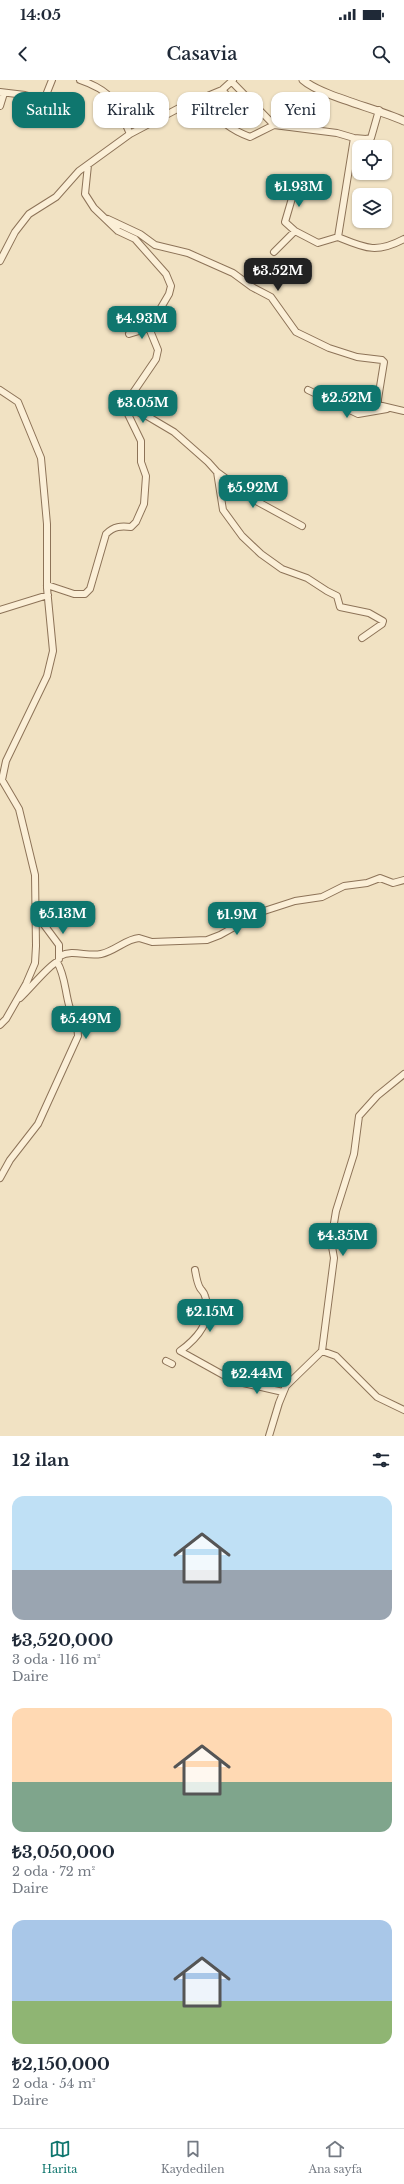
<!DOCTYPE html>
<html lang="tr">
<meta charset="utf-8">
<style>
body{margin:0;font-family:"Libre Baskerville",serif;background:#f2f2f3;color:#1f2937;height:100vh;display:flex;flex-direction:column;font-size:15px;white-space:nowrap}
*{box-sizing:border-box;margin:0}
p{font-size:13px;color:#747a83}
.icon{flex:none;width:22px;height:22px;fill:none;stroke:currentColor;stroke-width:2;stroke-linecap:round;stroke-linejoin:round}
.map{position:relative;height:1356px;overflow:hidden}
.drawer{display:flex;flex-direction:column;background:#fff;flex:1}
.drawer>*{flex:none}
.banner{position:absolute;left:12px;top:12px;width:380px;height:36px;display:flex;gap:8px}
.fabs{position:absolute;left:352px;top:60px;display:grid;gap:8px}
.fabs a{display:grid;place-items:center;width:40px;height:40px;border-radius:8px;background:#fff;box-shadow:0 1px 3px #0004;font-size:20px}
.price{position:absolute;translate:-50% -34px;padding:0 9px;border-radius:8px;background:#0f766e;color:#fff;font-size:13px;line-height:26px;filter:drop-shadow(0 1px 2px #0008)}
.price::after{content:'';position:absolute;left:50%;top:24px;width:12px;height:9px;margin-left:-6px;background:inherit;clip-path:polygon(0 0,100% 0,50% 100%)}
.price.selected{background:#222;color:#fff}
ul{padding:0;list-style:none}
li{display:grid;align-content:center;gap:8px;height:212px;padding:0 12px}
li span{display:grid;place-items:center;height:124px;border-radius:12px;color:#555}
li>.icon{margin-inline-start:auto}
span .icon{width:72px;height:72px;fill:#fffc;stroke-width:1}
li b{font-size:17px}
h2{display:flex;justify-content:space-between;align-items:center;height:48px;padding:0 12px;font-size:17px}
.tag{padding:0 14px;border-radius:12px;background:#fff;box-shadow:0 1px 3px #0004;font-size:14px;line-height:36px}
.tag.selected{background:#0f766e;color:#fff}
.status{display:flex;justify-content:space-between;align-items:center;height:28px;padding:0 20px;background:#fff;direction:ltr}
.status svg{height:11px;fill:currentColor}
header{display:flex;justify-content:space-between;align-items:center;height:52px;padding:0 12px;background:#fff;font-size:18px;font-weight:600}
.menu{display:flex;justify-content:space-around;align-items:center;height:56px;border-top:1px solid #e0e1e3;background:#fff;font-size:11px;color:#747a83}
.menu a{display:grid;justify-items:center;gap:2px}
.menu .selected{color:#0f766e}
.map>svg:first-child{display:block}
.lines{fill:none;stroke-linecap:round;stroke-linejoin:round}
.minor-casing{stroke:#8d7358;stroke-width:8}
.tertiary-casing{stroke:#8d7358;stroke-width:9}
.minor{stroke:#fbefd7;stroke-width:6}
.tertiary{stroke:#fbefd7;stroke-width:7}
</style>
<div class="status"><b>14:05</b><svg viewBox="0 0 49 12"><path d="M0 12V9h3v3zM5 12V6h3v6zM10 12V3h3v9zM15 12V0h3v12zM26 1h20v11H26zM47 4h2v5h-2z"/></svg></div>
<header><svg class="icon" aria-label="back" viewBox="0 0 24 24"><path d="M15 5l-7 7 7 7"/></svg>Casavia<svg class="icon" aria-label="search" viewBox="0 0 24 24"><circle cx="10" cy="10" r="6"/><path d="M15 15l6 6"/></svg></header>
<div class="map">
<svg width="404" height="1356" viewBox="0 0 404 1356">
<rect width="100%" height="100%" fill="#f1e2c3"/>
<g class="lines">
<!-- minor casing -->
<g class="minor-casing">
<path id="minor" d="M 80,0 C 113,11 117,24 130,54
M 232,2 L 274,45 L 337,53 L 354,58 L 366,59 L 371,58 L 379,30
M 222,10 L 225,13 L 210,26 C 219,42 234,51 250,57 L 274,45
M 0,12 L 25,15 L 44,20 L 52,0
M 0,26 L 4,13
M 88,85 L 85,114 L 94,128 L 118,151 L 135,159 L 166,194 L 171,206 L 169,214 L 149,248 L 158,270 L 156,279 L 124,326 L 147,336 L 174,352 L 208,382 L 217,392 L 223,430 L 242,456 L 261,474 L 282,489 L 307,498 L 327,511 L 337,516 L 340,527 L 369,533 L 383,541 L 382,544 L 362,558
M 295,108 L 285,142 L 295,151
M 108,139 L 140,154 L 155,165 L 188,173 L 233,193 L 252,207 L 271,217 L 296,252 L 329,268 L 357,277 L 382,280 L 384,282 L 378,319 L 378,325 L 404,331
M 338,157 C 365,168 376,174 404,159
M 274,172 L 295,151 L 318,163 L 338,157 L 354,58
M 0,181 L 15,152 L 29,134 L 56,117 L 79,91 L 130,54 L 181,27 L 222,10 L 233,0
M 129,254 L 149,248
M 0,310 L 18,322 L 41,378 L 47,444 L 47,508 L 53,571 L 47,596 L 6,681 L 2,700 L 19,729 L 35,795 L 36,866 L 35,883 L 26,904 L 6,939 L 0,945
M 308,310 L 358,334 L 387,329
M 217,392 L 258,422 L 302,446
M 47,505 L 74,514 L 85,514 L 90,509 L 106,454 C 114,446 121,446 131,447 L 136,442 L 144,424 L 146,396 L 141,382 L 141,361 L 124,326
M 0,530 L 48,515
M 36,834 L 59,865 L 59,879
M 60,876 C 73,869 87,877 101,874 C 115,871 126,859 139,858 L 152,862 L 207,860 L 220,855 L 261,832 L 295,821 L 322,817 L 344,806 L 367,803 L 380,798 L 393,803 L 404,800
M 0,1098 L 10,1080 L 38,1044 L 78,956 C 78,944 72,936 69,925 C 65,911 65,895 57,882 C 49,885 29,910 20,918
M 195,1190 C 196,1195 197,1203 200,1208 C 202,1211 204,1212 205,1216 C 214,1239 198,1258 180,1271 L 234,1301 L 283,1312
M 322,1271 L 336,1276 L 377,1317 L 404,1330
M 166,1281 L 172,1284
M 269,1356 L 279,1323 L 286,1306 L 322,1271 L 334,1178 L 331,1161 L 336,1131 L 354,1074 L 359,1036 L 377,1016 L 404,994"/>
</g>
<!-- tertiary casing -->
<g class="tertiary-casing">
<path id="tertiary" d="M 303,0 C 321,16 379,29 404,41"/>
</g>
<!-- minor -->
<use href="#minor" class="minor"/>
<!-- tertiary -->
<use href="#tertiary" class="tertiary"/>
</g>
</svg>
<div class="fabs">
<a><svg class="icon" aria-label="locate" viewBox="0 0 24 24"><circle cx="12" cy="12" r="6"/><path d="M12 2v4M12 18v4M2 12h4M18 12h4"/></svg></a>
<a><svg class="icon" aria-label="layers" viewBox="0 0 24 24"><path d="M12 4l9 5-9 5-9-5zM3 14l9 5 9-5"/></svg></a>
</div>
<b class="price" style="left:299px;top:128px">₺1.93M</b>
<b class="price selected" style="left:278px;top:212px">₺3.52M</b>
<b class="price" style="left:142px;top:260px">₺4.93M</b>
<b class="price" style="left:347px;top:339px">₺2.52M</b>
<b class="price" style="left:143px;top:344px">₺3.05M</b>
<b class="price" style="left:253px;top:429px">₺5.92M</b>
<b class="price" style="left:63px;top:855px">₺5.13M</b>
<b class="price" style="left:237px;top:856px">₺1.9M</b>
<b class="price" style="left:86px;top:960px">₺5.49M</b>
<b class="price" style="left:343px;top:1177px">₺4.35M</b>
<b class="price" style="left:210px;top:1253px">₺2.15M</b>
<b class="price" style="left:257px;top:1315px">₺2.44M</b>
<div class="banner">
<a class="tag selected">Satılık</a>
<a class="tag">Kiralık</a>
<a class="tag">Filtreler</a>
<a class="tag">Yeni</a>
</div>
</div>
<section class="drawer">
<h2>12 ilan<svg class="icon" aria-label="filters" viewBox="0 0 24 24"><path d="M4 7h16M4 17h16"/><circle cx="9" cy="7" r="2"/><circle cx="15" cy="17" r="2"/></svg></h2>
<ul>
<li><span style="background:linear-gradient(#bfe0f5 60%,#9aa5b1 0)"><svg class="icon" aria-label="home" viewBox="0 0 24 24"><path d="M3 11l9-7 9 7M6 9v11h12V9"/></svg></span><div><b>₺3,520,000</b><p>3 oda · 116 m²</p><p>Daire</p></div></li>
<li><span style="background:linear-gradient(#ffd9b3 60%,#7fa58c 0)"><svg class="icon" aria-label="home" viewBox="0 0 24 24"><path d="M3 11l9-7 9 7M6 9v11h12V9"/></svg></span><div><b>₺3,050,000</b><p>2 oda · 72 m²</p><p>Daire</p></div></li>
<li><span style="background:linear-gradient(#a9c7e8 65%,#8fb573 0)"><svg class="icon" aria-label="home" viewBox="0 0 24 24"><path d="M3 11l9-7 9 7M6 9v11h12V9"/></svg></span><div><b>₺2,150,000</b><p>2 oda · 54 m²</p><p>Daire</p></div></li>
</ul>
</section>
<nav class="menu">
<a class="selected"><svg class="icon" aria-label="map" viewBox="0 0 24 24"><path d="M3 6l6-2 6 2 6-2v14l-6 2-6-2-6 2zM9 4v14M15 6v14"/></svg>Harita</a>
<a><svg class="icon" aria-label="saved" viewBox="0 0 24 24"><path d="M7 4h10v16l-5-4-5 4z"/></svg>Kaydedilen</a>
<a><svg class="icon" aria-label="home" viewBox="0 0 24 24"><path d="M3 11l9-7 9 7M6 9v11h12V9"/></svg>Ana sayfa</a>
</nav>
